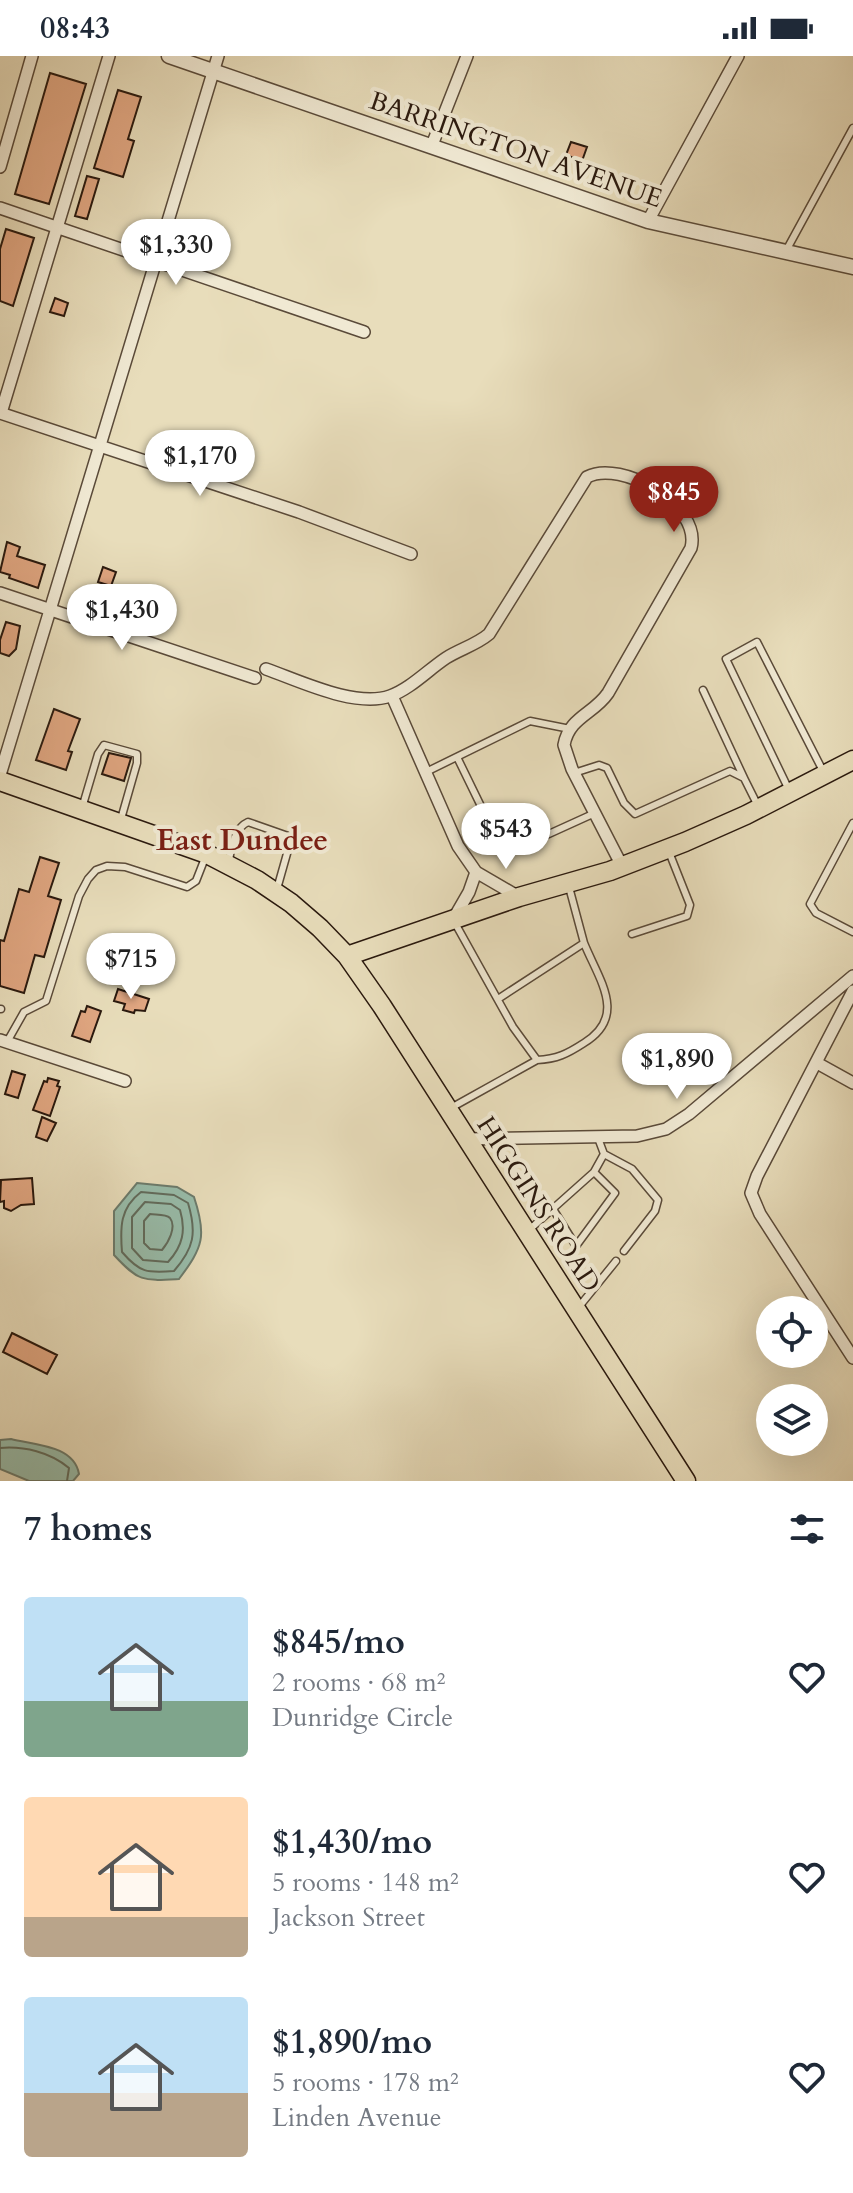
<!DOCTYPE html>
<meta charset="utf-8">
<style>
body{margin:0;font-family:Cardo,serif;background:#f2f2f3;color:#1f2937;height:100vh;display:flex;flex-direction:column;font-size:30px;white-space:nowrap}
*{box-sizing:border-box;margin:0}
p{font-size:26px;color:#747a83}
.icon{flex:none;width:44px;height:44px;fill:none;stroke:currentColor;stroke-width:2;stroke-linecap:round;stroke-linejoin:round}
.map{position:relative;height:1425px;overflow:hidden}
.side{display:flex;flex-direction:column;background:#fff;flex:1}
.side>*{flex:none}
.buttons{position:absolute;left:756px;top:1240px;display:grid;gap:16px}
.buttons a{display:grid;place-items:center;width:72px;height:72px;border-radius:50%;background:#fff;box-shadow:0 8px 32px #0002;font-size:40px}
.price{position:absolute;translate:-50% -68px;padding:0 18px;border-radius:28px;background:#fff;color:#222;font-size:26px;line-height:52px;filter:drop-shadow(0 2px 4px #0008)}
.price::after{content:'';position:absolute;left:50%;top:48px;width:24px;height:18px;margin-left:-12px;background:inherit;clip-path:polygon(0 0,100% 0,50% 100%)}
.price.active{background:#8f2418;color:#fff}
ul{padding:0;list-style:none}
li{display:flex;align-items:center;gap:24px;height:200px;padding:0 24px}
li span{display:grid;place-items:center;flex:none;width:224px;height:160px;border-radius:8px;color:#555}
li>.icon{margin-inline-start:auto}
span .icon{width:96px;height:96px;fill:#fffc;stroke-width:1}
li b{font-size:34px}
h2{display:flex;justify-content:space-between;align-items:center;height:96px;padding:0 24px;font-size:34px}
.status{display:flex;justify-content:space-between;align-items:center;height:56px;padding:0 40px;background:#fff;direction:ltr}
.status svg{height:22px;fill:currentColor}
.map>svg:first-child{display:block}
.water{fill:#98bdab;stroke:#6c7b6c;stroke-width:2}
.lines{fill:none;stroke-linecap:round;stroke-linejoin:round}
.shore{stroke:#616b5c;stroke-width:2}
.building{fill:#e0a681;stroke:#2a190e;stroke-width:2}
.service-casing{stroke:#5a4a39;stroke-width:9}
.minor-casing{stroke:#5a4a39;stroke-width:14}
.tertiary-casing{stroke:#5a4a39;stroke-width:17}
.primary-casing{stroke:#2a190e;stroke-width:21}
.service{stroke:#f0e9d3;stroke-width:6}
.minor{stroke:#f0e9d3;stroke-width:11}
.tertiary{stroke:#f0e9d3;stroke-width:14}
.primary{stroke:#e8ddbb;stroke-width:18}
.labels{text-anchor:middle;stroke-width:8;stroke-linejoin:round;paint-order:stroke}
.street-label{font-size:26px;fill:#2a190e;stroke:#f0e9d3}
.quarter-label{font-size:30px;font-weight:bold;fill:#7a1f14;stroke:#f0e9d3}
</style>
<div class="status"><b>08:43</b><svg viewBox="0 0 49 12"><path d="M0 12V9h3v3zM5 12V6h3v6zM10 12V3h3v9zM15 12V0h3v12zM26 1h20v11H26zM47 4h2v5h-2z"/></svg></div>
<div class="map">
<svg width="853" height="1425" viewBox="0 0 853 1425">
<rect width="100%" height="100%" fill="#e8ddbb"/>
<filter id="stains"><feTurbulence type="fractalNoise" baseFrequency=".0025" numOctaves="4"/><feColorMatrix values="0 0 0 0 .2 0 0 0 0 .09 0 0 0 0 .02 0 0 0 .5 -.17"/></filter>
<radialGradient id="worn" r=".72"><stop offset=".6" stop-color="#630" stop-opacity="0"/><stop offset="1" stop-color="#630" stop-opacity=".3"/></radialGradient>
<!-- water -->
<path class="water" d="M 137,1127 L 177,1131 L 194,1141 C 207,1180 203,1191 179,1223 C 143,1225 139,1226 114,1199 L 114,1155 Z
M 11,1383 C 34,1389 74,1389 79,1418 L 73,1425 L 29,1425 L 0,1413 L 0,1384 Z"/>
<g class="lines">
<!-- shore -->
<path class="shore" d="M 141,1136 L 174,1139 L 188,1147 C 197,1177 194,1192 174,1215 C 147,1217 140,1217 122,1196 C 120,1171 120,1152 141,1136 Z
M 145,1146 L 171,1148 L 180,1154 C 186,1174 183,1190 168,1206 L 143,1204 L 132,1192 L 132,1161 Z
M 150,1158 C 155,1159 166,1158 170,1162 C 177,1171 168,1187 162,1194 L 150,1193 L 144,1187 L 144,1165 Z
M 0,1392 C 24,1390 50,1396 69,1412 L 67,1425"/>
</g>
<!-- building -->
<path class="building" d="M 50,17 L 86,28 L 49,148 L 15,138 Z
M 118,34 L 141,41 L 128,83 L 134,85 L 123,121 L 94,112 Z
M 571,86 L 587,91 L 582,105 L 566,99 Z
M 87,120 L 99,123 L 87,163 L 75,160 Z
M 6,173 L 34,182 L 13,250 L 0,245 L 0,193 Z
M 55,242 L 68,247 L 64,260 L 50,256 Z
M 7,486 L 20,491 L 17,500 L 45,509 L 38,532 L 9,522 L 10,519 L 0,516 Z
M 103,511 L 116,516 L 111,530 L 98,526 Z
M 6,566 L 20,570 L 16,593 L 9,600 L 0,597 L 0,584 Z
M 54,653 L 80,663 L 68,695 L 72,696 L 66,714 L 36,704 Z
M 109,697 L 131,702 L 124,725 L 102,718 Z
M 40,801 L 59,807 L 48,840 L 61,844 L 44,901 L 35,899 L 24,937 L 0,930 L 0,884 L 4,885 L 19,833 L 29,836 Z
M 118,933 L 149,943 L 145,955 L 135,954 L 134,957 L 123,954 L 125,948 L 114,945 Z
M 87,950 L 101,955 L 90,986 L 72,980 L 81,955 L 85,956 Z
M 12,1015 L 25,1019 L 18,1042 L 5,1038 Z
M 48,1022 L 59,1025 L 57,1030 L 60,1031 L 50,1060 L 33,1054 L 44,1025 L 47,1026 Z
M 42,1061 L 56,1067 L 47,1085 L 36,1081 Z
M 32,1122 L 34,1148 L 21,1149 L 11,1155 L 4,1152 L 4,1145 L 0,1146 L 1,1124 Z
M 12,1277 L 57,1299 L 47,1318 L 3,1296 Z"/>
<g class="lines">
<!-- service casing -->
<g class="service-casing">
<path id="service" d="M 787,193 L 853,72
M 703,634 L 744,722
M 457,701 L 496,781 L 518,792 L 595,757
M 424,717 L 530,665 L 570,673
M 574,717 L 599,709 L 607,712 L 624,747 L 635,758 L 730,715 L 744,722 L 758,750
M 789,734 L 726,603 L 757,586 L 823,715
M 82,752 L 98,698 L 104,689 L 137,698 L 137,707 L 121,763
M 853,767 L 810,848 L 816,857 L 853,876
M 228,807 C 232,793 233,773 248,766 L 288,780 L 290,787 L 277,833
M 632,878 L 687,860 L 690,849 L 669,796
M 498,943 L 584,887 L 569,831
M 0,953 L 1,953
M 7,986 L 24,956 L 46,945 L 79,840 L 88,823 L 96,814 L 107,810 L 125,811 L 187,831 L 196,825 L 205,802
M 537,1004 C 557,1003 567,998 584,987 C 628,960 599,924 584,887
M 449,1053 L 537,1004 L 513,971 L 455,867
M 604,1098 L 632,1113 L 658,1144 L 655,1155 L 624,1195
M 553,1153 L 576,1190 L 615,1137 L 594,1116
M 529,1174 L 594,1116 L 604,1098 L 598,1082
M 578,1252 L 616,1205"/>
</g>
<!-- minor casing -->
<g class="minor-casing">
<path id="minor" d="M 432,89 L 467,0
M 0,111 L 32,0
M 0,152 L 364,276
M 648,165 L 738,0
M 0,357 L 299,456 L 411,498
M 1,357 L 109,0
M 0,537 L 255,622
M 266,613 C 300,625 355,652 390,640 C 410,633 428,614 446,602 C 460,593 476,589 489,578 L 587,421 C 621,403 702,449 691,492 L 608,637 C 594,658 569,661 564,689 L 572,713 L 622,810
M 392,640 L 458,790 L 476,816 L 519,841
M 0,719 L 218,0
M 454,862 L 469,836 L 476,816
M 853,935 L 757,1120 L 751,1137 L 760,1158 L 853,1302
M 0,984 L 125,1025
M 817,1007 L 853,1027
M 466,1083 L 637,1080 L 666,1073 L 689,1058 L 853,920"/>
</g>
<!-- tertiary casing -->
<g class="tertiary-casing">
<path id="tertiary" d="M 169,0 L 648,165 L 853,211"/>
</g>
<!-- primary casing -->
<g class="primary-casing">
<path id="primary" d="M 0,725 L 207,798 L 257,824 L 291,847 L 320,872 L 347,900 L 382,950 L 686,1425
M 347,900 L 519,841 L 610,815 L 685,786 L 746,759 L 853,704"/>
</g>
<!-- service -->
<use href="#service" class="service"/>
<!-- minor -->
<use href="#minor" class="minor"/>
<!-- tertiary -->
<use href="#tertiary" class="tertiary"/>
<!-- primary -->
<use href="#primary" class="primary"/>
</g>
<g class="labels">
<!-- street labels -->
<g class="street-label">
<text transform="translate(516 93) rotate(19)" y="9">BARRINGTON AVENUE</text>
<text transform="translate(539 1148) rotate(57)" y="9">HIGGINS ROAD</text>
</g>
<!-- quarter labels -->
<g class="quarter-label">
<text x="242" y="794">East Dundee</text>
</g>
</g>
<rect width="100%" height="100%" filter="url(#stains)"/>
<rect width="100%" height="100%" fill="url(#worn)"/>
</svg>
<div class="buttons">
<a><svg class="icon" aria-label="locate" viewBox="0 0 24 24"><circle cx="12" cy="12" r="6"/><path d="M12 2v4M12 18v4M2 12h4M18 12h4"/></svg></a>
<a><svg class="icon" aria-label="layers" viewBox="0 0 24 24"><path d="M12 4l9 5-9 5-9-5zM3 14l9 5 9-5"/></svg></a>
</div>
<b class="price" style="left:176px;top:231px">$1,330</b>
<b class="price" style="left:200px;top:442px">$1,170</b>
<b class="price active" style="left:674px;top:478px">$845</b>
<b class="price" style="left:122px;top:596px">$1,430</b>
<b class="price" style="left:506px;top:815px">$543</b>
<b class="price" style="left:131px;top:945px">$715</b>
<b class="price" style="left:677px;top:1045px">$1,890</b>
</div>
<section class="side">
<h2>7 homes<svg class="icon" aria-label="filters" viewBox="0 0 24 24"><path d="M4 7h16M4 17h16"/><circle cx="9" cy="7" r="2"/><circle cx="15" cy="17" r="2"/></svg></h2>
<ul>
<li><span style="background:linear-gradient(#bfe0f5 65%,#7fa58c 0)"><svg class="icon" aria-label="home" viewBox="0 0 24 24"><path d="M3 11l9-7 9 7M6 9v11h12V9"/></svg></span><div><b>$845/mo</b><p>2 rooms · 68 m²</p><p>Dunridge Circle</p></div><svg class="icon" aria-label="heart" viewBox="0 0 24 24"><path d="M12 20l-8-8c-3-5 5-10 8-4 3-6 11-1 8 4z"/></svg></li>
<li><span style="background:linear-gradient(#ffd9b3 75%,#b9a48a 0)"><svg class="icon" aria-label="home" viewBox="0 0 24 24"><path d="M3 11l9-7 9 7M6 9v11h12V9"/></svg></span><div><b>$1,430/mo</b><p>5 rooms · 148 m²</p><p>Jackson Street</p></div><svg class="icon" aria-label="heart" viewBox="0 0 24 24"><path d="M12 20l-8-8c-3-5 5-10 8-4 3-6 11-1 8 4z"/></svg></li>
<li><span style="background:linear-gradient(#bfe0f5 60%,#b9a48a 0)"><svg class="icon" aria-label="home" viewBox="0 0 24 24"><path d="M3 11l9-7 9 7M6 9v11h12V9"/></svg></span><div><b>$1,890/mo</b><p>5 rooms · 178 m²</p><p>Linden Avenue</p></div><svg class="icon" aria-label="heart" viewBox="0 0 24 24"><path d="M12 20l-8-8c-3-5 5-10 8-4 3-6 11-1 8 4z"/></svg></li>
</ul>
</section>
